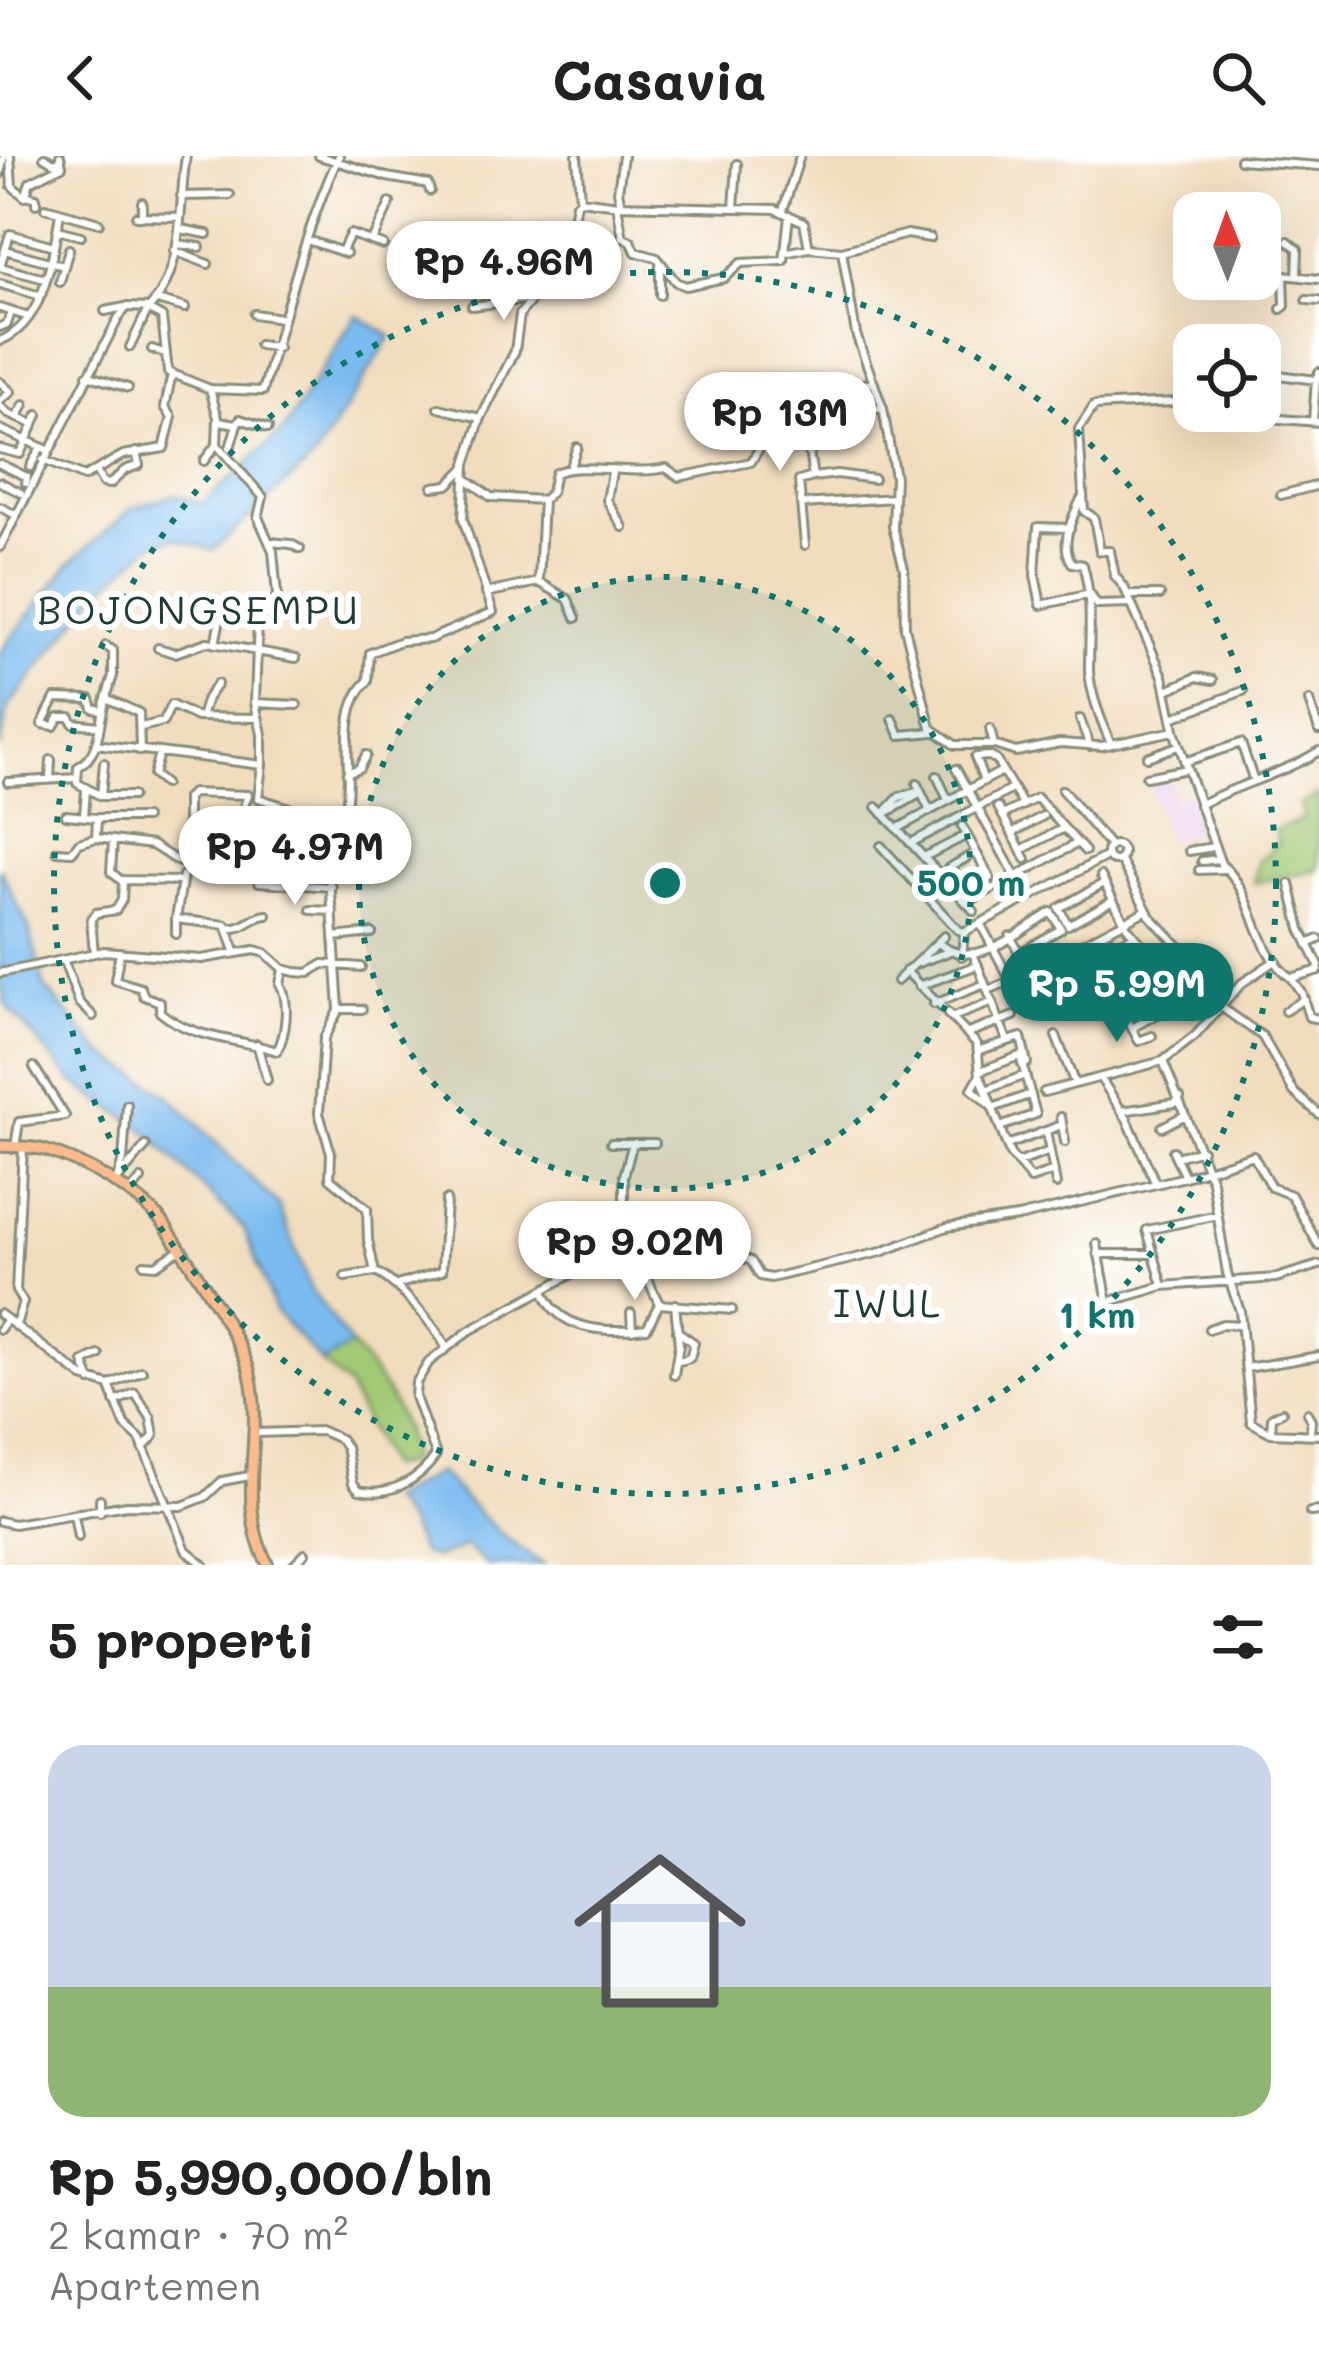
<!DOCTYPE html>
<html lang="id">
<meta charset="utf-8">
<style>
body{margin:0;font-family:Mali,sans-serif;background:#f6f6f6;color:#222;height:100vh;display:flex;flex-direction:column;font-size:45px;white-space:nowrap}
*{box-sizing:border-box;margin:0}
p{font-size:39px;color:#767676}
.icon{flex:none;width:66px;height:66px;fill:none;stroke:currentColor;stroke-width:2;stroke-linecap:round;stroke-linejoin:round}
.map{position:relative;height:1409px;overflow:hidden}
.sheet{display:flex;flex-direction:column;background:#fff;flex:1}
.sheet>*{flex:none}
.needle{width:78px;rotate:359deg}
.tools{position:absolute;left:1173px;top:36px;display:grid;gap:24px}
.tools a{display:grid;place-items:center;width:108px;height:108px;border-radius:24px;background:#fff;box-shadow:0 12px 48px #0002;font-size:60px}
.price{position:absolute;translate:-50% -102px;padding:0 27px;border-radius:42px;background:#fff;color:#222;font-size:39px;line-height:78px;filter:drop-shadow(0 3px 6px #0008)}
.price::after{content:'';position:absolute;left:50%;top:72px;width:36px;height:27px;margin-left:-18px;background:inherit;clip-path:polygon(0 0,100% 0,50% 100%)}
.price.active{background:#0f766e;color:#fff}
ul{padding:0;list-style:none}
li{display:grid;align-content:center;gap:24px;height:636px;padding:0 48px}
li span{display:grid;place-items:center;height:372px;border-radius:36px;color:#555}
li>.icon{margin-inline-start:auto}
span .icon{width:216px;height:216px;fill:#fffc;stroke-width:1}
li b{font-size:51px}
h2{display:flex;justify-content:space-between;align-items:center;height:144px;padding:0 48px;font-size:51px}
header{display:flex;justify-content:space-between;align-items:center;height:156px;padding:0 48px;background:#fff;font-size:54px;font-weight:800}
.map>svg:first-child{display:block}
.built{fill:#ead1ed}
.green{fill:#a2c974;stroke:#608354;stroke-width:3}
.water{fill:#7bbbef;stroke:#4d7c92;stroke-width:3}
.lines{fill:none;stroke-linecap:round;stroke-linejoin:round}
.minor-casing{stroke:#888d79;stroke-width:12}
.major-casing{stroke:#888d79;stroke-width:15}
.minor{stroke:#fff;stroke-width:6}
.major{stroke:#fbbb8c;stroke-width:9}
.ring{fill:none;stroke:#0f766e;stroke-width:6;stroke-dasharray:6 12}
.labels{text-anchor:middle;stroke-width:12;stroke-linejoin:round;paint-order:stroke}
.quarter-label{font-size:39px;letter-spacing:3px;fill:#1f3d34;stroke:#fff}
.centre{fill:#0f766e;stroke:#fff;stroke-width:6}
.ring-label{font-size:36px;text-anchor:middle;font-weight:bold;fill:#0f766e;stroke:#fff;stroke-width:12;stroke-linejoin:round;paint-order:stroke}
</style>
<header><svg class="icon" aria-label="back" viewBox="0 0 24 24"><path d="M15 5l-7 7 7 7"/></svg>Casavia<svg class="icon" aria-label="search" viewBox="0 0 24 24"><circle cx="10" cy="10" r="6"/><path d="M15 15l6 6"/></svg></header>
<div class="map">
<svg width="1319" height="1409" viewBox="0 0 1319 1409">
<rect width="100%" height="100%" fill="#fff"/>
<filter id="ink" filterUnits="userSpaceOnUse"><feTurbulence type="fractalNoise" baseFrequency=".00833" numOctaves="2"/><feDisplacementMap in="SourceGraphic" scale="24" xChannelSelector="R" yChannelSelector="G"/><feConvolveMatrix kernelMatrix="1 2 1 2 8 2 1 2 1" color-interpolation-filters="sRGB"/></filter>
<filter id="wash" filterUnits="userSpaceOnUse"><feTurbulence type="fractalNoise" baseFrequency=".004" numOctaves="4" result="noise"/><feDisplacementMap in="SourceGraphic" scale="48" xChannelSelector="R" yChannelSelector="G"/><feGaussianBlur stdDeviation="2.7" result="paint"/><feColorMatrix in="noise" values="0 0 0 0 0 0 0 0 0 0 0 0 0 0 0 0 0 1.4 0 .05"/><feComposite in="paint" operator="in"/></filter>
<g filter="url(#wash)">
<rect width="100%" height="100%" fill="#f1ddbe"/>
<!-- built -->
<path class="built" d="M 1167,618 L 1174,642 L 1192,636 L 1205,674 L 1169,686 L 1146,623 Z"/>
<!-- green -->
<path class="green" d="M 1319,639 L 1319,713 L 1253,727 L 1259,702 L 1268,698 L 1278,685 L 1275,674 L 1304,663 L 1300,648 Z
M 351,1189 C 379,1221 406,1259 411,1303 L 403,1309 L 388,1311 L 348,1231 L 322,1207 Z"/>
<!-- water -->
<path class="water" d="M 356,159 L 391,180 L 316,300 L 213,394 L 174,382 L 153,388 L 101,434 L 9,550 L 0,593 L 0,496 L 70,407 L 132,352 L 174,339 L 203,347 L 284,274 Z
M 0,712 L 29,772 L 44,830 L 101,896 L 168,939 L 279,1050 L 311,1134 L 351,1189 L 322,1207 L 275,1155 L 244,1072 L 141,971 L 74,927 L 6,849 L 0,826 Z
M 439,1316 C 470,1349 506,1388 546,1409 L 486,1409 L 466,1390 L 435,1402 L 421,1397 L 409,1369 L 389,1344 Z"/>
</g>
<g filter="url(#ink)">
<g class="lines">
<!-- minor casing -->
<g class="minor-casing">
<path id="minor" d="M 10,0 L 12,30 L 25,41 L 30,26 L 62,10 L 60,0
M 319,0 L 387,21 L 428,28 L 430,35
M 44,1 L 54,7 L 61,4
M 1240,4 L 1319,10
M 0,18 L 4,0
M 26,39 L 36,42 L 36,48
M 181,40 L 230,39
M 580,44 L 619,49 L 775,53 L 804,66 L 809,92 L 842,95 L 856,178 L 883,253 L 895,321 L 893,371 L 904,412 L 905,472 L 931,572 L 955,589 L 994,589 L 1016,596 L 1060,587 L 1102,590 L 1174,575 L 1221,708 C 1256,736 1253,796 1291,822 L 1319,814
M 617,49 L 623,82 L 631,85 L 636,96 L 657,102 L 676,126 L 685,130 L 724,122 L 741,107 L 784,105 L 789,59
M 621,49 L 618,35 L 623,0
M 45,52 L 99,67
M 734,52 L 737,8
M 783,54 L 800,0
M 136,60 L 180,61
M 142,61 L 142,46
M 181,73 L 207,78
M 57,74 L 81,80
M 307,84 L 346,97
M 372,85 L 390,47
M 1288,85 L 1298,93 L 1297,120
M 177,88 L 200,91
M 5,94 L 64,110
M 174,95 L 208,108
M 342,95 L 350,78 L 383,89
M 842,95 L 907,78 L 930,82
M 785,97 L 809,92
M 566,98 L 578,103
M 660,109 L 660,139
M 0,110 L 10,78 L 54,90
M 0,111 L 45,123
M 60,126 L 69,93
M 0,128 L 40,140
M 1260,134 L 1261,118 L 1284,119
M 157,144 L 185,152
M 1307,144 L 1319,145
M 472,150 L 532,143
M 0,152 L 29,161
M 1281,153 L 1285,150 L 1284,119 L 1319,123
M 105,155 L 125,151
M 254,158 L 280,162
M 0,171 L 7,168 L 11,156
M 0,185 C 46,166 52,101 60,58
M 259,189 L 278,192
M 130,191 L 148,153 L 162,161 L 168,216 L 210,233 L 218,262 L 217,289 L 263,341 L 258,361 L 273,395 L 277,439 L 273,450 L 258,462 L 255,547 L 262,578 L 262,609 L 258,642 L 302,656 L 333,693 L 330,721 L 339,853 L 324,882 L 319,957 L 331,997 L 330,1022 L 367,1053 L 368,1084 L 375,1116 C 394,1123 438,1172 446,1192
M 152,193 L 164,197
M 87,219 L 128,232
M 0,226 L 11,236 L 0,245
M 210,233 L 263,235 C 286,156 304,75 339,0
M 799,234 L 803,242 L 818,242 L 821,259
M 1260,238 L 1267,236 L 1271,218 L 1316,224 L 1319,216
M 818,242 L 818,235 L 839,231
M 0,250 L 8,258 L 33,268
M 439,252 L 481,262
M 845,254 L 839,231 L 874,227
M 1242,255 L 1253,261 L 1319,266
M 832,257 L 836,286
M 17,262 L 24,249
M 219,265 L 237,268 L 240,263 L 268,272
M 1313,265 L 1316,224
M 0,273 L 48,294
M 230,292 L 237,268
M 0,293 L 20,298 L 38,259
M 43,304 L 84,321 L 123,299 L 164,292 L 172,261 L 165,251 L 171,222
M 204,305 L 216,289
M 0,308 L 27,321 L 26,327
M 30,311 L 41,291
M 570,311 L 577,291
M 612,316 L 607,344 L 623,371
M 97,317 L 103,327 L 110,328 L 125,314 L 139,309 L 136,296
M 813,321 L 837,318 L 874,323
M 465,322 L 491,341 L 543,344 L 551,336 L 555,317 C 581,305 631,320 666,312 L 679,321 L 751,306 L 763,286 L 806,284
M 0,326 L 21,337
M 433,331 L 448,329 L 464,313
M 1281,339 L 1319,329
M 1081,343 C 1072,363 1059,387 1072,407 L 1083,409 C 1093,443 1089,479 1089,514 C 1090,538 1102,566 1111,588
M 543,344 L 539,426 L 568,443 L 576,462
M 802,348 L 894,342
M 0,351 L 12,357
M 1070,372 L 1038,371 L 1035,419 L 1041,449 L 1090,438 L 1097,449 L 1131,448
M 270,386 L 291,388 L 300,393
M 805,389 L 799,325 L 813,321 L 804,263 L 856,251 L 883,253
M 0,391 L 119,161 L 127,151 L 149,152 C 186,113 178,49 186,0
M 486,437 L 539,426
M 1127,439 L 1160,439
M 215,488 L 223,448
M 106,490 L 113,495 L 113,520 L 106,542 L 139,557 L 140,595
M 158,492 L 175,497 L 207,486 L 296,502
M 1167,534 L 1197,521 L 1213,524
M 106,542 C 98,565 102,598 78,611 L 77,627 L 101,640 L 132,640
M 1309,545 L 1319,574
M 255,547 L 297,549
M 201,561 L 207,542 L 217,528
M 1172,562 L 1243,535
M 893,563 L 900,579 L 934,576
M 1080,563 L 1090,590
M 100,570 L 73,567 L 70,561 L 59,561 L 54,570 L 42,568 L 55,542 L 90,543 L 93,552 L 101,554
M 141,571 L 163,566 L 171,549 L 197,561 L 257,562
M 990,573 L 994,589
M 1174,573 L 1163,520 L 1124,431 L 1115,420 L 1110,395 L 1100,395 L 1094,362 L 1084,355 L 1079,273 L 1094,250 L 1194,245
M 96,588 L 262,609
M 159,597 L 153,619 L 164,628
M 1147,601 L 1178,590
M 1184,606 L 1241,587 L 1254,625
M 956,613 L 1028,743
M 347,617 L 359,612 L 366,599
M 937,620 L 948,644
M 1146,621 L 1186,613
M 50,623 L 51,604
M 984,625 L 975,601 L 989,600 L 996,604 L 1023,649
M 8,626 L 77,622
M 917,628 L 930,655
M 1062,634 L 1110,690
M 101,640 L 104,607
M 1199,649 C 1238,628 1281,619 1319,595
M 877,651 L 974,755
M 998,651 L 1026,703
M 888,656 L 918,639
M 883,658 L 899,641 L 920,635
M 66,659 L 97,662
M 1003,659 L 1037,642 L 1085,695
M 84,660 L 86,634
M 145,662 L 97,662 L 96,682 L 152,689 L 179,706 L 218,701 L 229,694 L 248,639
M 962,670 L 990,722
M 897,673 L 1002,615
M 1012,677 L 1043,660
M 235,678 L 187,678 L 187,642 L 192,637 L 247,639
M 335,681 L 385,685
M 329,685 C 369,651 326,564 368,525 L 370,497 L 401,485 L 430,483 L 493,456 L 463,363 L 466,308 L 481,262 L 515,195 L 520,158 L 558,112 L 568,91 L 576,48 L 580,44 L 577,0
M 911,687 L 1012,633
M1107 697a8 8 0 1 1 16 0a8 8 0 1 1-16 0Z
M 881,690 L 958,774 L 964,776 L 1107,700
M 1021,694 L 1064,672
M 57,695 L 72,696 L 79,687 L 96,682
M 1189,695 L 1214,691
M 924,701 L 967,679
M 1120,703 L 1150,760 L 1188,800 L 1221,851 L 1262,880 L 1294,936 L 1319,958
M 1202,705 L 1219,703
M 333,708 L 347,709 L 367,700 L 393,702
M 947,713 L 975,697
M 1199,714 L 1225,713
M 1101,720 L 1127,771 L 1193,851
M 122,724 L 182,725
M 259,726 L 332,731
M 1104,727 L 1059,752 L 1068,769 L 1113,744
M 1290,728 L 1301,773 L 1319,810
M 952,732 L 985,713
M 966,747 L 1078,687
M 311,754 L 333,755
M 176,763 L 183,719
M 981,769 L 1014,831
M 229,772 C 245,774 252,760 267,759
M 176,778 L 176,763 L 226,769 L 235,795
M 1010,780 L 1037,829 L 1039,831 L 1071,838 L 1091,828 L 1081,809 L 1039,831
M 1133,780 L 1088,805 L 1097,822 L 1147,794
M 334,781 L 372,777
M 937,786 C 974,818 1017,776 1051,756 L 1061,773 L 1019,797
M 1308,788 L 1319,783
M 120,796 L 115,824 L 141,832 L 144,840 L 160,846 L 160,856 C 193,884 237,882 277,895 C 286,879 290,845 280,828 L 283,813
M 94,797 L 91,763 L 96,757 L 116,754 L 122,744 L 123,726 L 111,716 L 113,685
M 962,800 L 964,776
M 974,800 L 1007,884
M 1276,804 L 1242,827 L 1195,880 L 1163,905 L 1212,1025 L 1227,1117 L 1240,1155 L 1251,1266 L 1271,1277 L 1319,1279
M 64,806 L 79,846 L 93,860
M 918,807 L 948,796
M 906,815 L 977,888 L 980,919 L 1010,998 L 1031,1023 L 1054,1015
M 1029,815 L 1147,754
M 0,817 L 104,795 L 201,803 L 255,794 L 265,797 L 283,813 L 295,816 L 309,817 L 323,808 L 361,811
M 1291,822 L 1301,836 L 1309,861 L 1319,863
M 897,825 L 944,780
M 919,830 L 978,809
M 988,834 L 1011,825
M 1112,836 L 1139,885 L 1152,880
M 1071,838 L 1079,852 L 1089,851 L 1161,809
M 934,848 L 985,828
M 339,853 L 362,853
M 1122,854 L 1175,825
M 1285,855 L 1304,843
M 953,861 L 993,846
M 1132,872 L 1187,842
M 968,877 L 1014,860
M 1056,880 L 1075,928
M 257,888 L 267,924
M 980,894 L 1021,881 L 1027,907 L 1022,908
M 980,915 L 1022,899
M 980,919 L 972,933 L 993,952 L 1031,938
M 1101,923 L 1127,963 L 1155,1026
M 986,934 L 1025,919
M 1044,936 L 1163,905
M 1122,955 L 1175,947 L 1180,941
M 1061,961 L 1065,986
M 1000,971 L 1036,958 L 1020,900
M 1162,971 L 1185,959
M 1046,975 L 1056,1028
M 611,987 L 655,987
M 1007,989 L 1062,969
M 632,990 L 624,1020 L 624,1073 L 630,1075 L 632,1082
M 15,991 L 19,966 L 65,960 L 34,911
M 1173,995 L 1185,1021
M 1176,1001 L 1202,994
M 1017,1007 L 1050,995
M 117,1023 L 123,1004 L 127,949
M 118,1023 L 146,990
M 129,1038 L 141,1023
M 1218,1059 L 1147,1074 L 1163,1130 L 1276,1122 L 1319,1109
M 626,1086 L 636,1096 L 659,1148 L 732,1154
M 1097,1088 L 1108,1146 L 1163,1130
M 1098,1098 L 1154,1098
M 144,1108 L 156,1109 L 180,1093
M 345,1121 L 375,1116
M 397,1129 L 442,1115 L 446,1044
M 543,1134 C 557,1176 608,1177 647,1172 L 659,1148
M 631,1157 L 632,1174
M 0,1158 L 83,1221 L 109,1229 L 125,1269 L 140,1283 L 186,1394 L 204,1409
M 16,1169 L 23,1146 L 16,1135 L 23,991
M 0,1173 L 7,1163
M 1209,1173 L 1223,1168 L 1241,1169
M 677,1175 L 694,1187 L 690,1202 L 679,1205
M 1246,1212 L 1319,1200
M 674,1219 L 679,1189 L 675,1148
M 91,1225 L 84,1206 L 99,1199
M 109,1229 L 142,1215
M 115,1246 L 135,1237 L 151,1262 L 154,1280 L 143,1292
M 1307,1257 L 1311,1264 L 1310,1278
M 256,1277 L 322,1275 L 340,1283 L 346,1291 L 353,1327 L 359,1334 C 389,1341 420,1324 436,1299 L 415,1241 L 416,1227 L 429,1206 L 469,1175 L 633,1084 L 658,1061 L 677,1056 L 691,1061 L 720,1092 L 751,1105 L 760,1120 L 771,1122 L 881,1096 L 947,1071 L 1018,1061 L 1185,1021 L 1253,999 L 1271,1031 L 1291,1039 L 1319,1090
M 1271,1277 L 1272,1261 L 1282,1256
M 100,1343 L 100,1356
M 1310,1356 L 1319,1355
M 74,1359 L 78,1381
M 0,1365 L 14,1368 L 127,1349 L 182,1350 L 205,1341 L 222,1325 L 249,1320
M 293,1409 L 305,1397"/>
</g>
<!-- major casing -->
<g class="major-casing">
<path id="major" d="M 0,990 C 16,991 33,990 48,995 C 87,1008 136,1035 163,1066 C 184,1099 243,1184 250,1218 C 265,1283 234,1346 268,1409"/>
</g>
<!-- minor -->
<use href="#minor" class="minor"/>
<!-- major -->
<use href="#major" class="major"/>
</g>
</g>
<!-- distance rings -->
<circle cx="665" cy="727" r="306" fill="#0f766e" fill-opacity=".12"/>
<g class="ring">
<circle cx="665" cy="727" r="306"/>
<circle cx="665" cy="727" r="611"/>
</g>
<g class="labels">
<!-- quarter labels -->
<g class="quarter-label">
<text x="199" y="468">BOJONGSEMPU</text>
<text x="888" y="1161">IWUL</text>
</g>
</g>
<circle cx="665" cy="727" r="18" class="centre"/>
<g class="ring-label">
<text x="971" y="740">500 m</text>
<text x="1097" y="1172">1 km</text>
</g>
</svg>
<div class="tools">
<a><svg class="needle" viewBox="-14 -14 28 28"><path d="M0-13l5 13h-10z" fill="#e53935"/><path d="M0 13l5-13h-10z" fill="#767676"/></svg></a>
<a><svg class="icon" aria-label="locate" viewBox="0 0 24 24"><circle cx="12" cy="12" r="6"/><path d="M12 2v4M12 18v4M2 12h4M18 12h4"/></svg></a>
</div>
<b class="price" style="left:504px;top:167px">Rp 4.96M</b>
<b class="price" style="left:780px;top:318px">Rp 13M</b>
<b class="price" style="left:295px;top:752px">Rp 4.97M</b>
<b class="price active" style="left:1117px;top:889px">Rp 5.99M</b>
<b class="price" style="left:635px;top:1147px">Rp 9.02M</b>
</div>
<section class="sheet">
<h2>5 properti<svg class="icon" aria-label="filters" viewBox="0 0 24 24"><path d="M4 7h16M4 17h16"/><circle cx="9" cy="7" r="2"/><circle cx="15" cy="17" r="2"/></svg></h2>
<ul>
<li><span style="background:linear-gradient(#c9d6e8 65%,#8fb573 0)"><svg class="icon" aria-label="home" viewBox="0 0 24 24"><path d="M3 11l9-7 9 7M6 9v11h12V9"/></svg></span><div><b>Rp 5,990,000/bln</b><p>2 kamar · 70 m²</p><p>Apartemen</p></div></li>
</ul>
</section>
